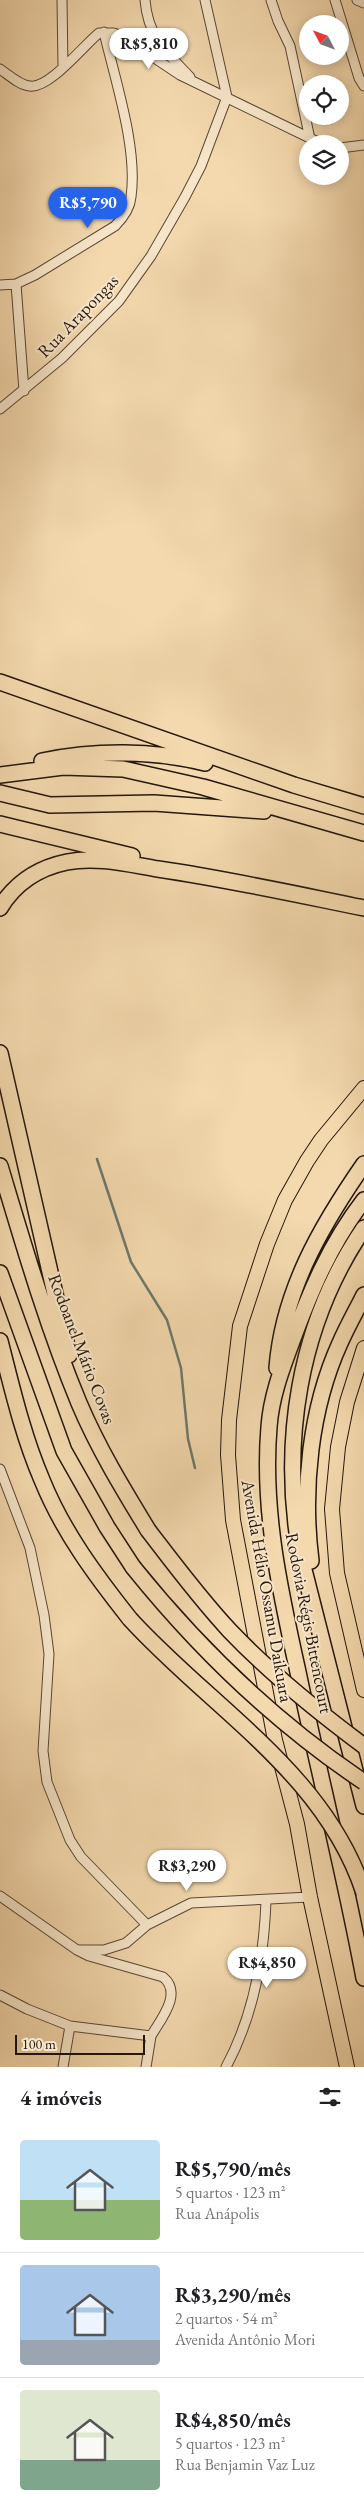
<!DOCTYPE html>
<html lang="pt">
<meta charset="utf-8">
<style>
body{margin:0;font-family:"EB Garamond",serif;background:#f6f6f6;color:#202124;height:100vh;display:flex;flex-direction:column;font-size:19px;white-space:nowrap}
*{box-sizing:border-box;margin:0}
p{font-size:16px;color:#757577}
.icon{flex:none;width:28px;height:28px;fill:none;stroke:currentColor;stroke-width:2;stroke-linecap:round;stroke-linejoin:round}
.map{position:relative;height:2067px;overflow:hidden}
.details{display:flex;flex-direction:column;background:#fff;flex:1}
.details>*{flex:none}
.needle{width:32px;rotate:311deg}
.controls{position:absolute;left:299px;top:15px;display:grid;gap:10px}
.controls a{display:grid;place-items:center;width:50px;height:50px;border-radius:50%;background:#fff;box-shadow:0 2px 12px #0003;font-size:25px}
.scale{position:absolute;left:15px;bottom:12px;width:130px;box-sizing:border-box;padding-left:5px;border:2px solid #25170d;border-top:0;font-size:14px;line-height:18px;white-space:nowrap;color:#25170d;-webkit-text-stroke:4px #f8e6ca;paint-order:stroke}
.price{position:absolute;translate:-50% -42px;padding:0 11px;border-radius:18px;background:#fff;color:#222;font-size:16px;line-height:32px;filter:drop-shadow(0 1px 2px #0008)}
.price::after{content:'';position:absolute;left:50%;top:30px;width:15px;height:11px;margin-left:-8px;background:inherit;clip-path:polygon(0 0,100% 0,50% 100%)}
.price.on{background:#2563eb;color:#fff}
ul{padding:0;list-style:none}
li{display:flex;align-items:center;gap:15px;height:125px;padding:0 20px}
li+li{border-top:1px solid #e0e0e0}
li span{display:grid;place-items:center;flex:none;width:140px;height:100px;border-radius:5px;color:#555}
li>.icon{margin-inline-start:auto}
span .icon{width:60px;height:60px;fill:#fffc;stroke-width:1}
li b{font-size:21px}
h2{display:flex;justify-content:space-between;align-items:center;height:60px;padding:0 20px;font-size:21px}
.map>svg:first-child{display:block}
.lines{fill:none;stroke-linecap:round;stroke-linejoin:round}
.stream{stroke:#6c796c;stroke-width:2.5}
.minor-casing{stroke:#594835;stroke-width:11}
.primary-casing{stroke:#25170d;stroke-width:16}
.motorway-casing{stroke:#25170d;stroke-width:18}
.minor{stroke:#f8e6ca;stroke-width:9}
.primary{stroke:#f4d9ae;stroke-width:14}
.motorway{stroke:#f4d9ae;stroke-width:15}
.motorway-bridge-casing{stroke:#25170d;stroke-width:18;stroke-linecap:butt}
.motorway-bridge{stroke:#f4d9ae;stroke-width:15}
.labels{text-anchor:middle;stroke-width:4;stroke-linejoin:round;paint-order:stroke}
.street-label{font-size:18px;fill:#25170d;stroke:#f8e6ca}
</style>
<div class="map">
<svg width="364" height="2067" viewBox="0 0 364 2067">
<rect width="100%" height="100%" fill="#f4d9ae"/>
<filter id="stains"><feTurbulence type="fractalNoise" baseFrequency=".004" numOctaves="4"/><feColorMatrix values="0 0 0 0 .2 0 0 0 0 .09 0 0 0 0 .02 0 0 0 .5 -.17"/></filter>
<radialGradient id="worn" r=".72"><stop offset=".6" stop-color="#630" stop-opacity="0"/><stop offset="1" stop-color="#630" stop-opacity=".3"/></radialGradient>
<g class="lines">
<!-- stream -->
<path class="stream" d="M 97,1159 L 131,1262 L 167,1320 L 181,1368 L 188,1439 L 195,1468"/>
<!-- minor casing -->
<g class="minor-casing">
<path id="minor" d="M 62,0 L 63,67
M 145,0 C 148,37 166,52 190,77
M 271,0 L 278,21 L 290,46 L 310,139
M 335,0 L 359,78 L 364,86
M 357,0 L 364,3
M 0,69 C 9,75 19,85 30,86 C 49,89 83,46 99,33 L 114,33 L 123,37 L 180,75 L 322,144
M 340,148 L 364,145
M 0,285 L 16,284
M 24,391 L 16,284 L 35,275 L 115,226 C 123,218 130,209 131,197 C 138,148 115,80 104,32
M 0,409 L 62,358 L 119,301 L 151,256 L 185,197 L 201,166 L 227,97 L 205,0
M 0,1469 L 30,1548 L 44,1615 L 49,1654 L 43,1751 L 47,1782 L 70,1840 L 81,1857 L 147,1925
M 0,1896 L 77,1950 L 89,1956 L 163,1977 C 183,1993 161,2019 151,2036 L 70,2026 L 27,2009 L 0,1995
M 79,1950 L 104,1950 L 126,1943 L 147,1925 L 191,1903 L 310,1897
M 63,2067 L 70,2026
M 146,2067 L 151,2036
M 226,2067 C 253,2017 264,1956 266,1901"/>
</g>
<!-- primary casing -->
<g class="primary-casing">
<path id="primary" d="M 364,1348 L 347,1402 L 338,1447 L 332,1509 L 337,1573 L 364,1690
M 347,2067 L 310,1897 L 297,1824 L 275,1740 L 233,1520 L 228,1455 L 229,1420 L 240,1326 L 267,1244 L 285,1200 L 307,1161 L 321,1140 L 364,1088"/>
</g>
<!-- motorway casing -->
<g class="motorway-casing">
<path id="motorway" d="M 0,682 L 294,785 L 364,806
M 42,761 C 95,750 153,750 205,763
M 0,775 L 63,767 L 123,769 L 203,787 L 364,833
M 0,793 L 50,805 L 154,803 L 264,811
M 0,824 L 132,856
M 0,908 C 15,883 38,868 67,862 C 96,856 128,864 158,869 C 227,879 295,894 364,908
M 0,1053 L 69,1355
M 0,1166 C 24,1246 47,1326 79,1403 C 98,1448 123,1489 148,1530
M 364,1200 C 330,1244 310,1292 291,1344 C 281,1371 271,1398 269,1427 C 262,1510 280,1591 298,1672 C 319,1774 345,1875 364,1978
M 364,1228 C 298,1325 280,1444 301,1558 L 364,1806
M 0,1273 L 64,1451 L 107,1527 L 133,1567
M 0,1341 C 12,1388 23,1436 42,1480 C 63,1532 96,1576 130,1619
M 277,1368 C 283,1291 321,1226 364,1164
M 311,1561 C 302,1490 310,1409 340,1343 C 347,1327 356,1311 364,1295"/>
</g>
<!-- minor -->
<use href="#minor" class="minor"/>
<!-- primary -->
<use href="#primary" class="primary"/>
<!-- motorway -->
<use href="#motorway" class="motorway"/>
<!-- motorway-bridge casing -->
<g class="motorway-bridge-casing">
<path id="motorway-bridge" d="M 148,1530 C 174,1564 200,1599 230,1631 C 271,1674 317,1711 364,1746
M 133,1567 C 199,1649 276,1723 364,1782
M 130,1619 C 211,1708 325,1773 364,1893"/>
</g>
<!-- motorway-bridge -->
<use href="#motorway-bridge" class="motorway-bridge"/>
</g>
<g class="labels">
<!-- street labels -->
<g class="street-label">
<text transform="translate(78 316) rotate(-46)" y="6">Rua Arapongas</text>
<text transform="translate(82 1349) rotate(69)" y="6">Rodoanel Mário Covas</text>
<text transform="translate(267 1591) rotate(80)" y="6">Avenida Hélio Ossamu Daikuara</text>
<text transform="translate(309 1623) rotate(79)" y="6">Rodovia Régis Bittencourt</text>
</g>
</g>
<rect width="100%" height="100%" filter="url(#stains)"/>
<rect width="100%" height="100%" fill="url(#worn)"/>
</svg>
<div class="controls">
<a><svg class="needle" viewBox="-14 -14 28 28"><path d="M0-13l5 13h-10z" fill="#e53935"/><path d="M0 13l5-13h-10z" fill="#757577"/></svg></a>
<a><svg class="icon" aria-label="locate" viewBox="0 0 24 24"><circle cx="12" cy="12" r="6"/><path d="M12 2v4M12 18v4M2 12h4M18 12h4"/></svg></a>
<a><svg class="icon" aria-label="layers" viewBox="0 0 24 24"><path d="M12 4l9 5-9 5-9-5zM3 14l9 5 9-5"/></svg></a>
</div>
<div class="scale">100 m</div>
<b class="price" style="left:149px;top:70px">R$5,810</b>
<b class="price on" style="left:88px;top:229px">R$5,790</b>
<b class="price" style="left:187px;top:1892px">R$3,290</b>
<b class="price" style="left:267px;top:1989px">R$4,850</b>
</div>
<section class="details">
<h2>4 imóveis<svg class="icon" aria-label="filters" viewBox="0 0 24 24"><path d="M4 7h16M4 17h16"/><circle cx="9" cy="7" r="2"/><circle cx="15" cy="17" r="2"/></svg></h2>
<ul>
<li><span style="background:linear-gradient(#bfe0f5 60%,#8fb573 0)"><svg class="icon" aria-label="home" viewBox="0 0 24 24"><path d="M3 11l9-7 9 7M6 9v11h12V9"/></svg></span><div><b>R$5,790/mês</b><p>5 quartos · 123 m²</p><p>Rua Anápolis</p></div></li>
<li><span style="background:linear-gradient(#a9c7e8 75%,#9aa5b1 0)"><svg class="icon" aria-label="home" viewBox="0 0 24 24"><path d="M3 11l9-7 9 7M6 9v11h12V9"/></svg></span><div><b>R$3,290/mês</b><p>2 quartos · 54 m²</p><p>Avenida Antônio Mori</p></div></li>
<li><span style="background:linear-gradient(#dfe7d0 70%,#7fa58c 0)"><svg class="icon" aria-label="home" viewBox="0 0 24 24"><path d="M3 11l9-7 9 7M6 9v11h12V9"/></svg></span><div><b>R$4,850/mês</b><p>5 quartos · 123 m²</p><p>Rua Benjamin Vaz Luz</p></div></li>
</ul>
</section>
